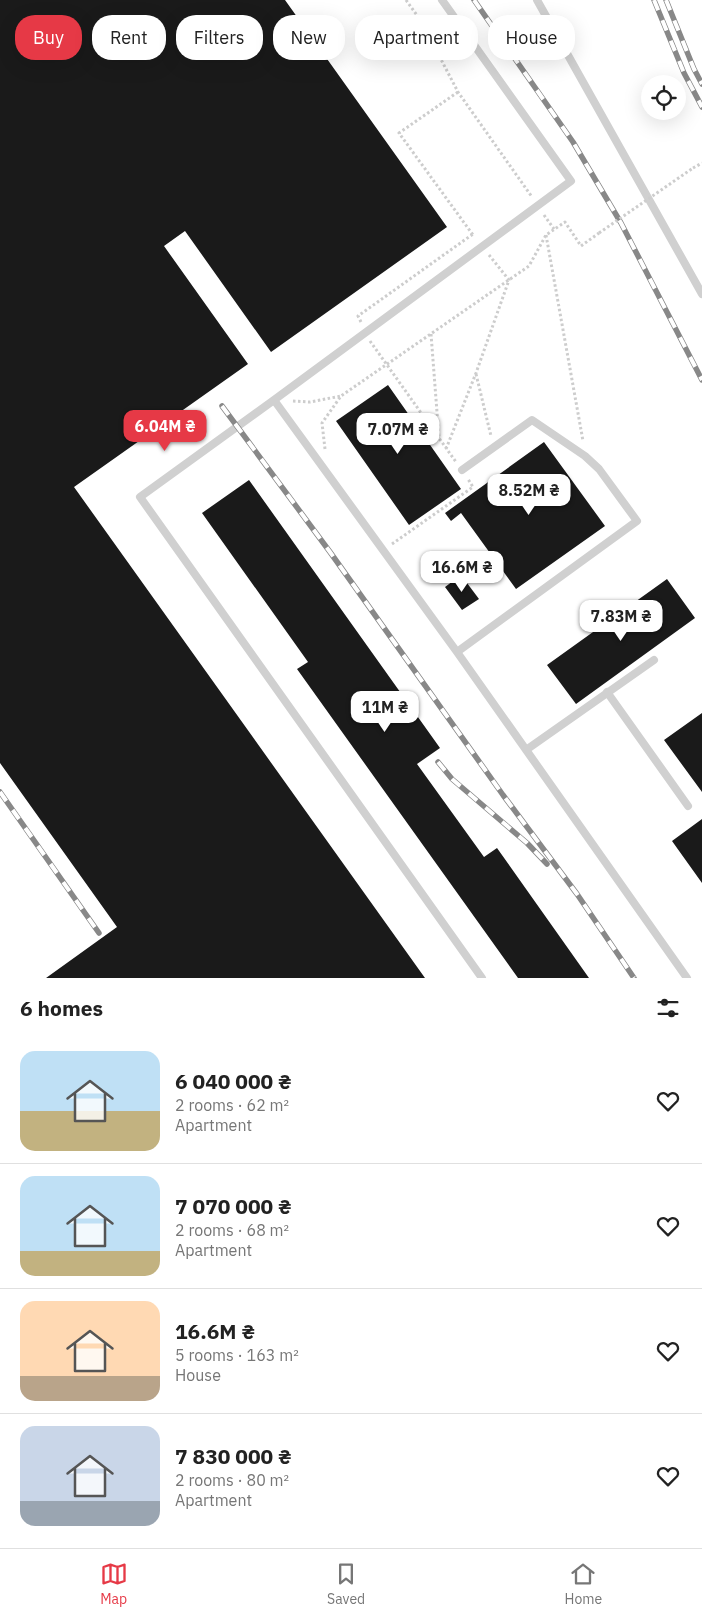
<!DOCTYPE html>
<meta charset="utf-8">
<style>
body{margin:0;font-family:"IBM Plex Sans",sans-serif;background:#f2f2f2;color:#222;height:100vh;display:flex;flex-direction:column;font-size:19px;white-space:nowrap}
*{box-sizing:border-box;margin:0}
p{font-size:16px;color:#767676}
.icon{flex:none;width:28px;height:28px;fill:none;stroke:currentColor;stroke-width:2;stroke-linecap:round;stroke-linejoin:round}
.map{position:relative;height:978px;overflow:hidden}
.details{display:flex;flex-direction:column;background:#fff;flex:1}
.details>*{flex:none}
.guide{position:absolute;left:15px;top:15px;width:672px;height:45px;display:flex;gap:10px}
.buttons{position:absolute;left:641px;top:75px;display:grid;gap:10px}
.buttons a{display:grid;place-items:center;width:45px;height:45px;border-radius:50%;background:#fff;box-shadow:0 5px 20px #0002;font-size:25px}
.price{position:absolute;translate:-50% -42px;padding:0 11px;border-radius:10px;background:#fff;color:#222;font-size:16px;line-height:32px;filter:drop-shadow(0 1px 2px #0008)}
.price::after{content:'';position:absolute;left:50%;top:30px;width:15px;height:11px;margin-left:-8px;background:inherit;clip-path:polygon(0 0,100% 0,50% 100%)}
.price.current{background:#e63946;color:#fff}
ul{padding:0;list-style:none}
li{display:flex;align-items:center;gap:15px;height:125px;padding:0 20px}
li+li{border-top:1px solid #e0e0e0}
li span{display:grid;place-items:center;flex:none;width:140px;height:100px;border-radius:15px;color:#555}
li>.icon{margin-inline-start:auto}
span .icon{width:60px;height:60px;fill:#fffc;stroke-width:1}
li b{font-size:21px}
h2{display:flex;justify-content:space-between;align-items:center;height:60px;padding:0 20px;font-size:21px}
.pill{padding:0 18px;border-radius:20px;background:#fff;box-shadow:0 5px 20px #0002;font-size:18px;line-height:45px}
.pill.current{background:#e63946;color:#fff}
.menu{display:flex;justify-content:space-around;align-items:center;height:70px;border-top:1px solid #e0e0e0;background:#fff;font-size:14px;color:#767676}
.menu a{display:grid;justify-items:center;gap:2px}
.menu .current{color:#e63946}
.map>svg:first-child{display:block}
.building{fill:#1a1a1a}
.lines{fill:none;stroke-linecap:round;stroke-linejoin:round}
.path{stroke:#cdcdcd;stroke-width:3;stroke-dasharray:2.5 2.5;stroke-linecap:butt}
.service{stroke:#d0d0d0;stroke-width:8}
.rail-casing{stroke:#888;stroke-width:5.5}
.rail{stroke:#fff;stroke-width:4;stroke-dasharray:11;stroke-linecap:butt}
.path-bridge{stroke:#cdcdcd;stroke-width:3;stroke-dasharray:2.5 2.5;stroke-linecap:butt}
</style>
<div class="map">
<svg width="702" height="978" viewBox="0 0 702 978">
<rect width="100%" height="100%" fill="#fff"/>
<!-- building -->
<path class="building" d="M 0,0 L 285,0 L 447,227 L 271,352 L 185,231 L 164,246 L 248,364 L 74,487 L 425,978 L 46,978 L 117,927 L 0,763 Z
M 388,385 L 461,489 L 409,525 L 336,421 Z
M 544,442 L 605,526 L 516,589 L 461,513 L 451,521 L 445,513 Z
M 249,480 L 440,748 L 417,764 L 484,857 L 497,848 L 589,978 L 518,978 L 297,669 L 308,662 L 202,513 Z
M 461,575 L 479,599 L 462,610 L 445,587 Z
M 667,579 L 695,618 L 576,704 L 547,665 Z
M 702,713 L 702,792 L 664,740 Z
M 702,819 L 702,883 L 672,841 Z"/>
<g class="lines">
<!-- path -->
<path class="path" d="M 406,0 L 421,21 L 458,92 L 532,197
M 458,92 L 399,133 L 473,235
M 693,168 L 702,163
M 544,215 L 554,229
M 546,235 L 583,441
M 361,322 L 358,316 L 473,234
M 431,334 L 439,438
M 370,341 L 456,462
M 476,374 L 491,436
M 293,401 L 310,402 L 341,396
M 325,449 L 322,423 L 341,396 L 529,266 L 546,235 L 565,222 L 581,246 L 599,233
M 446,449 L 476,373 L 509,280 L 489,255
M 392,544 L 473,487 L 468,479"/>
<!-- service -->
<path class="service" d="M 442,0 L 571,181 L 274,400 L 140,497 L 482,978
M 537,0 L 702,294
M 274,400 L 457,652 L 687,978
M 457,652 L 637,521 L 599,469 L 585,456 L 532,420 L 462,470
M 607,692 L 688,806
M 526,750 L 654,660"/>
<!-- rail casing -->
<g class="rail-casing">
<path id="rail" d="M 474,0 L 573,142 L 621,223 L 702,380
M 654,0 L 684,73 L 702,107
M 666,0 L 694,69 L 702,84
M 222,406 L 330,552 L 503,795 L 577,894 L 634,978
M 438,762 L 452,779 L 527,843 L 547,864
M 0,792 L 99,933"/>
</g>
<!-- rail -->
<use href="#rail" class="rail"/>
<!-- path-bridge -->
<path class="path-bridge" d="M 599,233 L 693,168"/>
</g>
</svg>
<div class="buttons">
<a><svg class="icon" aria-label="locate" viewBox="0 0 24 24"><circle cx="12" cy="12" r="6"/><path d="M12 2v4M12 18v4M2 12h4M18 12h4"/></svg></a>
</div>
<b class="price current" style="left:165px;top:452px">6.04M ₴</b>
<b class="price" style="left:398px;top:455px">7.07M ₴</b>
<b class="price" style="left:529px;top:516px">8.52M ₴</b>
<b class="price" style="left:462px;top:593px">16.6M ₴</b>
<b class="price" style="left:621px;top:642px">7.83M ₴</b>
<b class="price" style="left:385px;top:733px">11M ₴</b>
<div class="guide">
<a class="pill current">Buy</a>
<a class="pill">Rent</a>
<a class="pill">Filters</a>
<a class="pill">New</a>
<a class="pill">Apartment</a>
<a class="pill">House</a>
</div>
</div>
<section class="details">
<h2>6 homes<svg class="icon" aria-label="filters" viewBox="0 0 24 24"><path d="M4 7h16M4 17h16"/><circle cx="9" cy="7" r="2"/><circle cx="15" cy="17" r="2"/></svg></h2>
<ul>
<li><span style="background:linear-gradient(#bfe0f5 60%,#c2b280 0)"><svg class="icon" aria-label="home" viewBox="0 0 24 24"><path d="M3 11l9-7 9 7M6 9v11h12V9"/></svg></span><div><b>6 040 000 ₴</b><p>2 rooms · 62 m²</p><p>Apartment</p></div><svg class="icon" aria-label="heart" viewBox="0 0 24 24"><path d="M12 20l-8-8c-3-5 5-10 8-4 3-6 11-1 8 4z"/></svg></li>
<li><span style="background:linear-gradient(#bfe0f5 75%,#c2b280 0)"><svg class="icon" aria-label="home" viewBox="0 0 24 24"><path d="M3 11l9-7 9 7M6 9v11h12V9"/></svg></span><div><b>7 070 000 ₴</b><p>2 rooms · 68 m²</p><p>Apartment</p></div><svg class="icon" aria-label="heart" viewBox="0 0 24 24"><path d="M12 20l-8-8c-3-5 5-10 8-4 3-6 11-1 8 4z"/></svg></li>
<li><span style="background:linear-gradient(#ffd9b3 75%,#b9a48a 0)"><svg class="icon" aria-label="home" viewBox="0 0 24 24"><path d="M3 11l9-7 9 7M6 9v11h12V9"/></svg></span><div><b>16.6M ₴</b><p>5 rooms · 163 m²</p><p>House</p></div><svg class="icon" aria-label="heart" viewBox="0 0 24 24"><path d="M12 20l-8-8c-3-5 5-10 8-4 3-6 11-1 8 4z"/></svg></li>
<li><span style="background:linear-gradient(#c9d6e8 75%,#9aa5b1 0)"><svg class="icon" aria-label="home" viewBox="0 0 24 24"><path d="M3 11l9-7 9 7M6 9v11h12V9"/></svg></span><div><b>7 830 000 ₴</b><p>2 rooms · 80 m²</p><p>Apartment</p></div><svg class="icon" aria-label="heart" viewBox="0 0 24 24"><path d="M12 20l-8-8c-3-5 5-10 8-4 3-6 11-1 8 4z"/></svg></li>
</ul>
</section>
<nav class="menu">
<a class="current"><svg class="icon" aria-label="map" viewBox="0 0 24 24"><path d="M3 6l6-2 6 2 6-2v14l-6 2-6-2-6 2zM9 4v14M15 6v14"/></svg>Map</a>
<a><svg class="icon" aria-label="saved" viewBox="0 0 24 24"><path d="M7 4h10v16l-5-4-5 4z"/></svg>Saved</a>
<a><svg class="icon" aria-label="home" viewBox="0 0 24 24"><path d="M3 11l9-7 9 7M6 9v11h12V9"/></svg>Home</a>
</nav>
